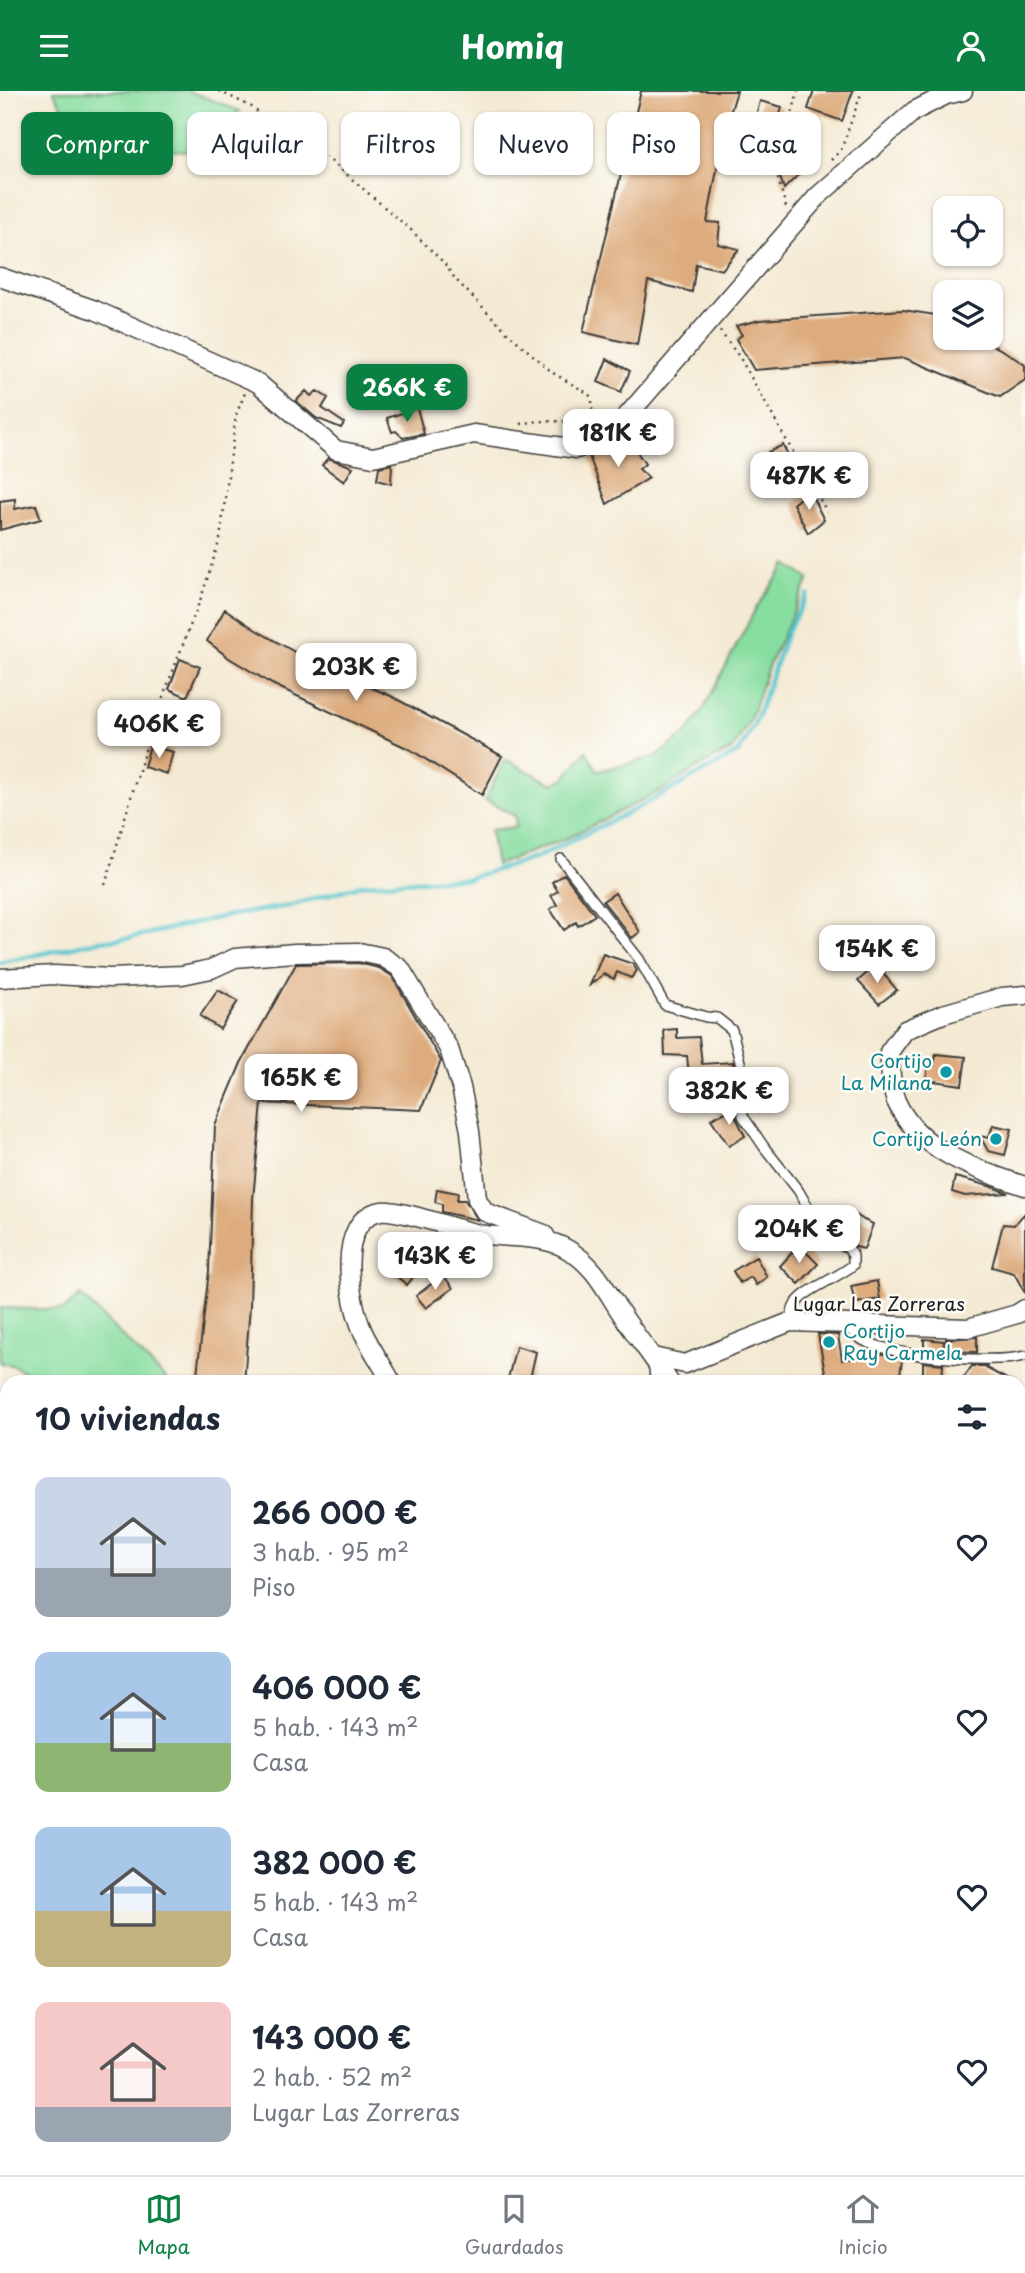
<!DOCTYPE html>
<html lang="es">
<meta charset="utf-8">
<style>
body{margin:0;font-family:"Playpen Sans",sans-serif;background:#f2f2f3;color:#1f2937;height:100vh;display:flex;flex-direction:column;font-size:26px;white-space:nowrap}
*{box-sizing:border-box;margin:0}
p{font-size:23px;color:#747a83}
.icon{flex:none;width:38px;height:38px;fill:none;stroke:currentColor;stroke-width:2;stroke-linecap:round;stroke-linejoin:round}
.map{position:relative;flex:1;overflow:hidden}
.details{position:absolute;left:0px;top:1284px;width:1026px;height:800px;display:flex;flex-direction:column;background:#fff;border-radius:21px 21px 0 0;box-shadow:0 2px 5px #0004}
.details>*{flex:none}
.banner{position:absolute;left:21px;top:21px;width:984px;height:63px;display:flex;gap:14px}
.controls{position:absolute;left:933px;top:105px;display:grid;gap:14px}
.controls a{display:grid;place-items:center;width:70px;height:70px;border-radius:14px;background:#fff;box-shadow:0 2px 5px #0004;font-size:35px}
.price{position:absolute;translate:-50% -60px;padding:0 16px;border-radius:14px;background:#fff;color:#222;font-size:23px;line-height:46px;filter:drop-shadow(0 2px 4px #0008)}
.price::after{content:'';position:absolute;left:50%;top:42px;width:21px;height:16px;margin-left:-10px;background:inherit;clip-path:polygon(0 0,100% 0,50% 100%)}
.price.selected{background:#0b8043;color:#fff}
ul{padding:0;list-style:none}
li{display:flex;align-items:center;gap:21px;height:175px;padding:0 35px}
li span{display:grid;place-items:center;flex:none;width:196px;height:140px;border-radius:14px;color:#555}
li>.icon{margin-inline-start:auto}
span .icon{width:84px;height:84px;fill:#fffc;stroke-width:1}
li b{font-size:30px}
h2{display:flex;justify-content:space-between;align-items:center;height:84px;padding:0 35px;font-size:30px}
.tag{padding:0 24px;border-radius:14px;background:#fff;box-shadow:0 2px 5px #0004;font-size:24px;line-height:63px}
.tag.selected{background:#0b8043;color:#fff}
header{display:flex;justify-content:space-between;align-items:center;height:91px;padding:0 35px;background:#0b8043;color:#fff;font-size:32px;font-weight:700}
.tabs{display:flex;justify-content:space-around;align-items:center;height:98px;border-top:2px solid #e0e1e3;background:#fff;font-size:19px;color:#747a83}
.tabs a{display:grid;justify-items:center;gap:4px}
.tabs .selected{color:#0b8043}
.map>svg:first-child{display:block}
.green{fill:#88dda0;stroke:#527c5e;stroke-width:2}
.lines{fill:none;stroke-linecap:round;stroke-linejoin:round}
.stream{stroke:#58c6ce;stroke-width:4.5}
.building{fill:#ddab7d}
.lane-casing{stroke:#3c3b38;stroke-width:12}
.street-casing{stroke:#3c3b38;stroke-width:21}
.path{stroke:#3c3b38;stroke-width:2.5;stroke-dasharray:2 5;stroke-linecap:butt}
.lane{stroke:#fff;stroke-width:9}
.street{stroke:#fff;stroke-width:18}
.culture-dot{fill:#0f9aa8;stroke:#fdfcf7;stroke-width:2.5}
.labels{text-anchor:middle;stroke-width:5;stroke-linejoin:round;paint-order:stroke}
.culture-label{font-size:19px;fill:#0d838f;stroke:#fdfcf7;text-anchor:end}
.street-label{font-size:19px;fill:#1c1c1c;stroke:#fdfcf7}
</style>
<header><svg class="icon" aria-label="menu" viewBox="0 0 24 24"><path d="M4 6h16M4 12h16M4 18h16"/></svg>Homiq<svg class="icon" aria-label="person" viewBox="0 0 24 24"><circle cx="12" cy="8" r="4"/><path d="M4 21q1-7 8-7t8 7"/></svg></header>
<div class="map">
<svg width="1025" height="2084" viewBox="0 0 1025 2084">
<rect width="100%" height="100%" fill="#fdfcf7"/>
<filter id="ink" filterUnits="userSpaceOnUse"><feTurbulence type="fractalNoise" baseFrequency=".0143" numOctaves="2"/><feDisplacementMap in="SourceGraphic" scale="14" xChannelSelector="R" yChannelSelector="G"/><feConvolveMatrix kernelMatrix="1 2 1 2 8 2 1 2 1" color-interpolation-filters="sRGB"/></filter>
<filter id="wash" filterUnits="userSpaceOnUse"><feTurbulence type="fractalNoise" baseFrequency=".00686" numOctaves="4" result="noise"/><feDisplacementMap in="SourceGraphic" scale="28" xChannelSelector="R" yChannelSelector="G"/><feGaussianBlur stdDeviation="1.57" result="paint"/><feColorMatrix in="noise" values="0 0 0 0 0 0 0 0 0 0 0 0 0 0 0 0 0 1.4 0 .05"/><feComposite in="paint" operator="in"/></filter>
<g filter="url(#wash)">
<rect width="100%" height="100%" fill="#f4ead4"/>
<!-- green -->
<path class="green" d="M 53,0 L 189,0 L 240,20 L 189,60 L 92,55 L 73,35 Z
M 787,473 L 809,488 L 768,576 L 750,629 L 733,658 L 707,671 L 660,700 L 565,748 L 496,774 L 490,739 L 516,736 L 515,725 L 485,709 L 505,668 L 553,693 L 564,688 L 586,660 L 598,680 L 655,666 L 687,642 L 704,617 L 756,517 Z
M 80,1204 L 169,1291 L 31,1291 C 25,1279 14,1273 0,1272 L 0,1217 L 64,1219 Z
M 1025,1804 L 1025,1883 L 1022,1885 L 1019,1913 L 1019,1811 Z
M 7,1839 L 7,1932 L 0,1936 L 0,1842 Z
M 1019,2031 L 1025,2031 L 1025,2084 L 724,2084 L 644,2081 L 622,2084 L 425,2084 L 425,2077 L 1018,2077 Z
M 361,2077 L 405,2077 L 405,2084 L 344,2084 Z"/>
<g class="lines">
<!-- stream -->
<path class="stream" d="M 0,872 L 99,850 L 129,847 L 226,825 L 289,815 L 365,793 L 469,787 L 536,767 L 634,719 L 739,661 L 755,632 L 787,541 L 808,504"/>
</g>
<g id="blocks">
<!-- building -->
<path class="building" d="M 641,0 L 737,0 L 724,42 L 707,131 L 720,132 L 718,153 L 739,158 L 722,179 L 696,173 L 692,201 L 648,190 L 637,254 L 583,241 Z
M 814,0 L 853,0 L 842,30 L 808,18 Z
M 760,10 L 782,16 L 775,44 L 753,37 Z
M 783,69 L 804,78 L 784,98 L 780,86 Z
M 903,219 L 935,224 L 945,229 L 945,247 L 979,247 L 1004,260 L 1025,274 L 1025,289 L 1000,306 L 905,267 L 754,279 L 736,248 L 742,244 L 736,235 L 760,229 Z
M 607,268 L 630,280 L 621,301 L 598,291 Z
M 306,300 L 311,305 L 317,300 L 328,307 L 322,317 L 344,332 L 341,337 L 316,327 L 296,310 Z
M 417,317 L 424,343 L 403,347 L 396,340 L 392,341 L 387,327 Z
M 626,344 L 645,373 L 639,378 L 649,387 L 607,413 L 589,365 L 619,350 Z
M 783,354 L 792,372 L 777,380 L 768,361 Z
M 328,367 L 353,376 L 344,391 L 322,374 Z
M 392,373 L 391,393 L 377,389 L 379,376 Z
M 809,399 L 824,429 L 808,442 L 793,413 Z
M 15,408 L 15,418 L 36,414 L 41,428 L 0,439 L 0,410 Z
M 225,518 L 256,539 L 314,572 L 391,605 L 502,665 L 482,704 L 411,659 L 272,593 L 229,567 L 207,550 Z
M 180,568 L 200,576 L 187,606 L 169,598 Z
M 150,655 L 173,661 L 167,683 L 144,676 Z
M 564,783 L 595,824 L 578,835 L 576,831 L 564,839 L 550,818 L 557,814 L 551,804 L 558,800 L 552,791 Z
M 615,802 L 640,841 L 632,847 L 603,810 Z
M 603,863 L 633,873 L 637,880 L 631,887 L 617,881 L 614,888 L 604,883 L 590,894 Z
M 358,872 L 379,877 L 392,885 L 441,970 L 421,1019 L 262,1012 L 253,1108 L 250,1215 L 244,1292 L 196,1292 L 209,1180 L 215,1035 L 221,1020 L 241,972 L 296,873 Z
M 876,874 L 897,899 L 879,913 L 858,890 Z
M 218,899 L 238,910 L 220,938 L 200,925 Z
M 677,938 L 677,947 L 699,946 L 702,973 L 733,971 L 735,998 L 722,1000 L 722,994 L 690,994 L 687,965 L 665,964 L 664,939 Z
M 936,963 L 966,966 L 962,994 L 926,989 L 928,974 L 934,975 Z
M 732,1018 L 745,1045 L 729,1055 L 711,1028 Z
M 993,1034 L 1012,1038 L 1005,1064 L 988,1060 L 980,1045 L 989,1047 Z
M 955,1086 L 989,1095 L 1008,1102 L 965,1105 L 952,1101 Z
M 437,1098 L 458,1102 L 457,1109 L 465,1109 L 478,1129 L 442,1121 L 442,1113 L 435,1111 Z
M 847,1118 L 864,1129 L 873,1133 L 864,1158 L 856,1156 L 833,1140 Z
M 803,1122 L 811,1135 L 795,1145 L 787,1132 Z
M 1025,1122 L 1025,1202 L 1014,1182 L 992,1176 L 1003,1133 L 1014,1134 Z
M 799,1154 L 818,1173 L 799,1193 L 780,1175 Z
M 403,1159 L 424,1172 L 407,1194 L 388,1178 Z
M 756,1166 L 767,1186 L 756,1194 L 751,1186 L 740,1192 L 733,1180 Z
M 443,1184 L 453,1197 L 426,1217 L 416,1205 Z
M 877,1190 L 880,1208 L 855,1212 L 851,1195 Z
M 818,1243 L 838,1244 L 842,1269 L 869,1265 L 868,1259 L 902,1268 L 899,1292 L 861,1292 L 860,1287 L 827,1292 Z
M 977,1246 L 977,1261 L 947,1260 L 946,1248 Z
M 924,1248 L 944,1250 L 943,1259 L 924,1257 Z
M 516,1255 L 536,1261 L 529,1292 L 507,1292 Z
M 923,1271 L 943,1273 L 942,1292 L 923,1290 Z
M 972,1275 L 987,1275 L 986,1277 L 1014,1292 L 960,1292 Z"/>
</g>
</g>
<g filter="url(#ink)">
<use href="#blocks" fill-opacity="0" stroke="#3c3b38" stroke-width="2"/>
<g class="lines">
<!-- lane casing -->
<g class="lane-casing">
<path id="lane" d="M 561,768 L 639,868 L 665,914 L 706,926 L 717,927 L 732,939 L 742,979 L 743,1025 L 764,1056 L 798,1099 L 818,1133 L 825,1143 L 849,1158 L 853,1165 L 853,1174 C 838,1187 805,1198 795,1214 C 792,1218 791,1226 790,1231
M 848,1234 C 849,1235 853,1242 854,1243 C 880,1267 992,1273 1025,1265
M 654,1275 L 655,1292"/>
</g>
<!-- street casing -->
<g class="street-casing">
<path id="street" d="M 0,186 L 95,219 L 258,292 L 336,359 L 373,366 L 474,343 L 577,358 L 614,340 L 818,105 L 914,20 L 946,4 L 963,0
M 0,887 L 55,884 L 110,887 L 182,884 L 211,878 L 235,867 L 295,862 L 359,861 L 383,866 L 400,877 L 449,958 L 461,996 L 470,1040 L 477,1108 L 485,1121 L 544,1143 L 548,1150
M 1025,904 L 1002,906 L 943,923 L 905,939 L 889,961 C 891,976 890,996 896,1010 C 918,1060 977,1079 1025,1095
M 653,1266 L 685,1273 L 790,1231 L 968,1237 L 1017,1223 L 1025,1218
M 392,1292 C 383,1275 371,1258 363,1241 C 349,1210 335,1128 381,1120 C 397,1117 458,1139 479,1143 C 507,1148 542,1143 567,1158 C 598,1176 607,1203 627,1231 C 641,1251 656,1271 670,1292
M 0,1406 L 7,1410
M 0,1692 L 7,1687
M 1018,1731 L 1025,1732
M 1018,1798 L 1025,1788
M 0,2083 L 11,2077
M 414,2084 L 415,2077"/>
</g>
<!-- path -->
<path class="path" d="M 219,0 L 252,16 L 271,33 L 294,43 L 317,58 L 411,139 L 444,172 L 456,189 L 509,243 L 553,282 L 589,303 L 592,309 L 592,318 L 586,329 C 565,333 543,327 521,333
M 831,69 L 841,59 L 862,0
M 786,116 L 777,84 L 798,0
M 720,240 L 740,267 L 827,421
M 105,794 L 154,629 L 202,504 L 220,448 L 236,324 L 245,302"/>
<!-- lane -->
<use href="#lane" class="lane"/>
<!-- street -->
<use href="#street" class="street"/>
</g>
</g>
<!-- markers -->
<g class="culture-dot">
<circle cx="946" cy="981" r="7"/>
<circle cx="996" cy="1048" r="7"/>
<circle cx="829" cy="1251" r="7"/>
</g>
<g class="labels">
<!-- culture labels -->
<g class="culture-label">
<text x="932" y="977">Cortijo<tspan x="932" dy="22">La Milana</tspan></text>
<text x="982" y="1055">Cortijo León</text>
<text x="843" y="1247" text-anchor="start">Cortijo<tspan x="843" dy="22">Ray Carmela</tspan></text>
</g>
<!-- street labels -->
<g class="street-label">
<text x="879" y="1220">Lugar Las Zorreras</text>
</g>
</g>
</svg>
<div class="controls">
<a><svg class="icon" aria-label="locate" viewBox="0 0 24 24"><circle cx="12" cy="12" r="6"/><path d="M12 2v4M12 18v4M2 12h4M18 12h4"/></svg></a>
<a><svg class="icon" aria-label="layers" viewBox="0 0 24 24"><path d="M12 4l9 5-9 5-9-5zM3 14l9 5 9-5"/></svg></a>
</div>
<b class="price selected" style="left:407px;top:333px">266K €</b>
<b class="price" style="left:618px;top:378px">181K €</b>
<b class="price" style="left:809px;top:421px">487K €</b>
<b class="price" style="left:356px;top:612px">203K €</b>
<b class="price" style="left:159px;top:669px">406K €</b>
<b class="price" style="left:877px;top:894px">154K €</b>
<b class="price" style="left:301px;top:1023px">165K €</b>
<b class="price" style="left:729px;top:1036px">382K €</b>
<b class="price" style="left:799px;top:1174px">204K €</b>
<b class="price" style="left:435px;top:1201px">143K €</b>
<div class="banner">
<a class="tag selected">Comprar</a>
<a class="tag">Alquilar</a>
<a class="tag">Filtros</a>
<a class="tag">Nuevo</a>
<a class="tag">Piso</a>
<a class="tag">Casa</a>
</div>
<section class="details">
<h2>10 viviendas<svg class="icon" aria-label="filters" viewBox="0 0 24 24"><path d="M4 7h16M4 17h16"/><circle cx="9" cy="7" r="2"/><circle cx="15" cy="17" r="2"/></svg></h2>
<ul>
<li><span style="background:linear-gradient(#c9d6e8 65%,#9aa5b1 0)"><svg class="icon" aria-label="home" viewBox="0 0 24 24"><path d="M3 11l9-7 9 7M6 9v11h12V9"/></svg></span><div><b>266 000 €</b><p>3 hab. · 95 m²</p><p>Piso</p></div><svg class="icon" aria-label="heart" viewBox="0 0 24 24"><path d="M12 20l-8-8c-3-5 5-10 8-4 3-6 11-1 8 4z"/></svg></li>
<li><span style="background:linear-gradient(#a9c7e8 65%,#8fb573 0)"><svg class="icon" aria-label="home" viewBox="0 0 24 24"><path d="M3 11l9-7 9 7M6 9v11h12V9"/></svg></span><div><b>406 000 €</b><p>5 hab. · 143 m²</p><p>Casa</p></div><svg class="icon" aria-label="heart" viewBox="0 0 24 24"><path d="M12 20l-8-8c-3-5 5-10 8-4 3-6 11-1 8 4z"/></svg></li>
<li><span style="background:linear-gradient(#a9c7e8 60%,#c2b280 0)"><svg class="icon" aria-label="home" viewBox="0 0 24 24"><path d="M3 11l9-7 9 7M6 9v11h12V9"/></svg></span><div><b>382 000 €</b><p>5 hab. · 143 m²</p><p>Casa</p></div><svg class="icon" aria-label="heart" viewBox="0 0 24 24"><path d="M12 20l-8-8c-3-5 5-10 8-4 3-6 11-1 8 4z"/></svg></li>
<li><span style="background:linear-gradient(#f6c9c9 75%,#9aa5b1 0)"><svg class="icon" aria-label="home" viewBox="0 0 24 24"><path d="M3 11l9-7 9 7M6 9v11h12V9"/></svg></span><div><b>143 000 €</b><p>2 hab. · 52 m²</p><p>Lugar Las Zorreras</p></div><svg class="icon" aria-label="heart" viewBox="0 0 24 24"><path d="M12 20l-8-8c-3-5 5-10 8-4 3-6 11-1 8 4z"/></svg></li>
</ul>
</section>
</div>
<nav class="tabs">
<a class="selected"><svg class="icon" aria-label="map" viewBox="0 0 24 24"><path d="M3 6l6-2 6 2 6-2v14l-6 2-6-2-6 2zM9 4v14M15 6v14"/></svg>Mapa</a>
<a><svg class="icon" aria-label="saved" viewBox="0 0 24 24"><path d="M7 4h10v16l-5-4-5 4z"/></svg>Guardados</a>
<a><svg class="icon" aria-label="home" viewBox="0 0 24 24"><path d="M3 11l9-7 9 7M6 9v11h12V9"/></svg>Inicio</a>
</nav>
